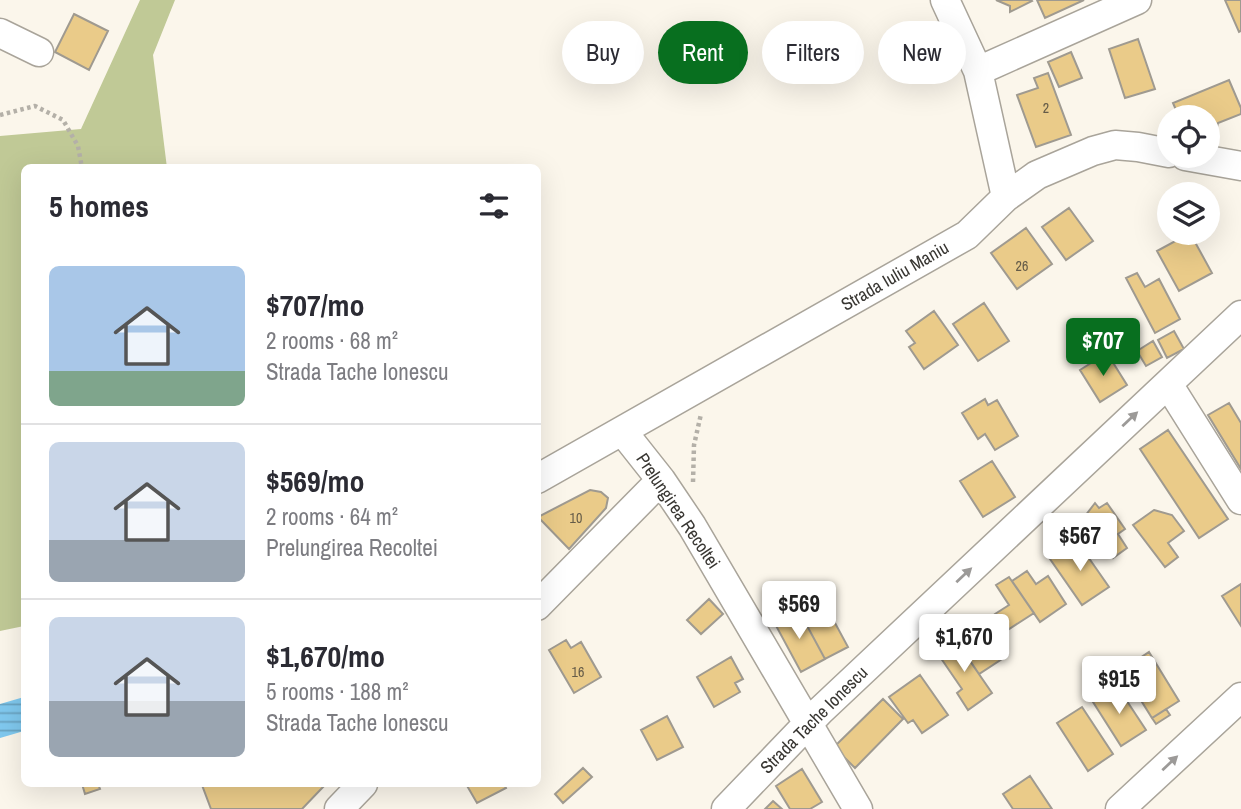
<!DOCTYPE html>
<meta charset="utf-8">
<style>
body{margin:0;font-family:"Archivo Narrow",sans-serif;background:#f2f2f3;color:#2b2b33;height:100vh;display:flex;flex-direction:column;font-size:26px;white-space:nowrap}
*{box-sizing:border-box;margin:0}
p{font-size:23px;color:#7c7c81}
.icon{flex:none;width:38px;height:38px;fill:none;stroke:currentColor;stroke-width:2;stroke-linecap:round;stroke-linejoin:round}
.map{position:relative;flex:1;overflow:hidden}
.drawer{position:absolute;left:21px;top:164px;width:520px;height:623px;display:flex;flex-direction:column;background:#fff;border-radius:10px;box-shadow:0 7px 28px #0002}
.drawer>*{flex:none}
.top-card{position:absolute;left:562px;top:21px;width:574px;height:63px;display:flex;gap:14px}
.fabs{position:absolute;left:1157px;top:105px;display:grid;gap:14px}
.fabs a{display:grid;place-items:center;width:63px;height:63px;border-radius:50%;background:#fff;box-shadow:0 7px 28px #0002;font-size:35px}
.price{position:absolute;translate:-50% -60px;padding:0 16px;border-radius:7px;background:#fff;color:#222;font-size:23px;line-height:46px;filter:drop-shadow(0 2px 4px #0008)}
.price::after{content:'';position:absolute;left:50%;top:42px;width:21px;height:16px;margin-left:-10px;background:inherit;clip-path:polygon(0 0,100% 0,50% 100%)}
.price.on{background:#086f1f;color:#fff}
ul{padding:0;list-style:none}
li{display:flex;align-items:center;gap:21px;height:175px;padding:0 28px}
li+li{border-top:2px solid #e1e1e2}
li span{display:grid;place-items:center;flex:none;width:196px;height:140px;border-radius:10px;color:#555}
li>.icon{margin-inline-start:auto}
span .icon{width:84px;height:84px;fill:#fffc;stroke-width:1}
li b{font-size:30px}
h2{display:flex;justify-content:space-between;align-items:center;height:84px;padding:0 28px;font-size:30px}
.pill{padding:0 24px;border-radius:32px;background:#fff;box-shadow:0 7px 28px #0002;font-size:24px;line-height:63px}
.pill.on{background:#086f1f;color:#fff}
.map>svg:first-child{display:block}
.green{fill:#c0c996}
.water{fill:url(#water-rules)}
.building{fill:#eacb89;stroke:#9f9a90;stroke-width:2}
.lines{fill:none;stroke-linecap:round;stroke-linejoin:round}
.minor-casing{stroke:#a9a49a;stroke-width:31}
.path{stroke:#b4b0a8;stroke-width:4.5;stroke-dasharray:3.5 3.5;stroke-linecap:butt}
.minor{stroke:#fff;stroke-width:28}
.oneway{fill:#9c9a98}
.labels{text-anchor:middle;stroke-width:5;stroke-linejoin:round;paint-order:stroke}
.number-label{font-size:14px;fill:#645b48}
.street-label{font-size:18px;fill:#383632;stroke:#fff}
</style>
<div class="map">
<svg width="1241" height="809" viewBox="0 0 1241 809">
<defs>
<pattern id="water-rules" width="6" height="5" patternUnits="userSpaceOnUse" patternTransform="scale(1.75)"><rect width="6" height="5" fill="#80c9ef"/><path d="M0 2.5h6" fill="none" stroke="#6aa4c2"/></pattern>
</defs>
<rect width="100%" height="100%" fill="#fbf6eb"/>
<!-- green -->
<path class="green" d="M 140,0 L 175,0 L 153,55 L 167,168 L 24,168 L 24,626 L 0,631 L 0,136 L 81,129 Z"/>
<!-- water -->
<path class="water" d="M 24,697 L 24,731 L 0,738 L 0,704 Z"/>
<!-- building -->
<path class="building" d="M 996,0 L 1031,0 L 1032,1 L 1010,12 L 1010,6 Z
M 1037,0 L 1084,0 L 1045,18 Z
M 1225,0 L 1241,0 L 1241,31 L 1239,32 Z
M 74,14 L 108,31 L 89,70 L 55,52 Z
M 1138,39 L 1155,89 L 1125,98 L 1109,49 Z
M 1071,52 L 1082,78 L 1059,87 L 1048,62 Z
M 1048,73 L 1071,135 L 1036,147 L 1017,95 L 1038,88 L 1034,78 Z
M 1229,80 L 1241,108 L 1241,114 L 1218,123 L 1215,135 L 1208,133 L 1208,117 L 1179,117 L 1173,103 Z
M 1069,208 L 1093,241 L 1066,260 L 1042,227 Z
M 1026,228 L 1052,264 L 1017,289 L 991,253 Z
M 1190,233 L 1212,273 L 1179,291 L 1157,251 Z
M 1137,273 L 1145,287 L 1159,279 L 1180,319 L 1155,333 L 1126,278 Z
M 984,303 L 1009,341 L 978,361 L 953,324 Z
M 934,311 L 958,345 L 924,369 L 909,347 L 915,343 L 906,331 Z
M 1174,331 L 1184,349 L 1167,358 L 1158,340 Z
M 1153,341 L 1162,357 L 1146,366 L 1137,351 Z
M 1107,353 L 1127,385 L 1100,402 L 1080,370 Z
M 985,399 L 988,405 L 997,400 L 1018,436 L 995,450 L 985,434 L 978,439 L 962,413 Z
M 1229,403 L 1241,423 L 1241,469 L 1208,415 Z
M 1168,430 L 1228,519 L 1199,538 L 1140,449 Z
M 992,461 L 1015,497 L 983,517 L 960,481 Z
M 590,490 L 601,492 L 608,498 L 606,508 L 569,549 L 538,517 Z
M 1095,503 L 1099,508 L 1107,503 L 1125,529 L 1118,534 L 1127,548 L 1113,558 L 1098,537 L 1094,538 L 1082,520 Z
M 1154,510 L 1172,515 L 1184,531 L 1168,543 L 1178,557 L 1165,567 L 1133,525 Z
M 1077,541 L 1109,587 L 1082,605 L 1050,559 Z
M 1027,571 L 1036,584 L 1048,576 L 1066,604 L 1040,622 L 1012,581 Z
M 1009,577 L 1034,613 L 1006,631 L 995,614 L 1009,605 L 996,585 Z
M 1241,584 L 1241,626 L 1222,596 Z
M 821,597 L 848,647 L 825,659 L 798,609 Z
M 709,599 L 723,614 L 701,634 L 687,620 Z
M 798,609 L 825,659 L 801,672 L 774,622 Z
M 971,617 L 977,625 L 982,622 L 1000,648 L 996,651 L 1002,659 L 979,674 L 950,631 Z
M 954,638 L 992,693 L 968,710 L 957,693 L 962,689 L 936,651 Z
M 566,640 L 571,648 L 581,642 L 601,677 L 574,693 L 549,650 Z
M 1149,652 L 1179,701 L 1152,718 L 1122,670 Z
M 731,657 L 743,679 L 735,683 L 740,692 L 714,707 L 697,677 Z
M 920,675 L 948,715 L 922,733 L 913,720 L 908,723 L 889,697 Z
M 1117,686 L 1146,730 L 1121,746 L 1093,702 Z
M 883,699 L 903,719 L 855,768 L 834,747 Z
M 1082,707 L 1113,754 L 1088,771 L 1057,723 Z
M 1166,709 L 1170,715 L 1156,724 L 1152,718 Z
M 667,716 L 683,747 L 657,760 L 641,730 Z
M 583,768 L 592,777 L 563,803 L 555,794 Z
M 802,769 L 822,802 L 810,809 L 790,809 L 776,786 Z
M 1030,776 L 1052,809 L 1013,809 L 1003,794 Z
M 82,784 L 98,784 L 100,789 L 85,794 Z
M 205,784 L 323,784 L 324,786 L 302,809 L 211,809 L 202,785 Z
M 466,784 L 504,784 L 506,788 L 477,803 Z
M 773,801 L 782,809 L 765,809 Z"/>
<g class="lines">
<!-- minor casing -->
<g class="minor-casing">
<path id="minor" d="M 945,0 L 978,71 L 1006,197
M 0,33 L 39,52
M 978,71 L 1137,0
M 1185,156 L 1241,166
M 1168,384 L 1241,500
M 623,432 L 661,480 L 692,526 L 858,809
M 537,479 L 967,235 L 1006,197 L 1037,175 L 1093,151 L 1115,145 L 1138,147 L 1169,153
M 537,606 L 661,480
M 339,809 L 363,784
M 726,809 L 820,711 L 1241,315
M 1120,809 L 1241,697"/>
</g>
<!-- path -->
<path class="path" d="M 0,115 L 35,106 L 63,120 L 78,146 L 82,168
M 693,482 L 694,445 L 701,414"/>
<!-- minor -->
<use href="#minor" class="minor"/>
</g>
<!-- one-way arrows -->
<defs><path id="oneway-solid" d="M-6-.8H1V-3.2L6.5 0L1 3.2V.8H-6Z" transform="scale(1.75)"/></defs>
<g class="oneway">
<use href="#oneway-solid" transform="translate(1130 419) rotate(-43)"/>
<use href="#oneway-solid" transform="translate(964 575) rotate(-43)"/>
<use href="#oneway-solid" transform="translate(1170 763) rotate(-43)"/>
</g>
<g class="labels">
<!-- number labels -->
<g class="number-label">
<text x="1046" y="113">2</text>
<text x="1022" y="271">26</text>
<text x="576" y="523">10</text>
<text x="578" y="677">16</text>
</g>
<!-- street labels -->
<g class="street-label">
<text transform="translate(895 276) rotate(-30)" y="6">Strada Iuliu Maniu</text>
<text transform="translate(678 511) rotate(56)" y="6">Prelungirea Recoltei</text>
<text transform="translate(814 720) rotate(-45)" y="6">Strada Tache Ionescu</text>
</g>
</g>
</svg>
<div class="fabs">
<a><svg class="icon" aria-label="locate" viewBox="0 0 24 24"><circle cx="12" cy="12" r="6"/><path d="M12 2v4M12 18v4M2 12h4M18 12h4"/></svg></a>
<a><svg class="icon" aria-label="layers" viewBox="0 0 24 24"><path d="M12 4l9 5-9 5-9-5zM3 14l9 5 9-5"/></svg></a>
</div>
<b class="price on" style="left:1103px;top:378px">$707</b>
<b class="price" style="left:1080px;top:573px">$567</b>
<b class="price" style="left:799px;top:641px">$569</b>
<b class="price" style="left:964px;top:674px">$1,670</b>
<b class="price" style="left:1119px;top:716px">$915</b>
<div class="top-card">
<a class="pill">Buy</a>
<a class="pill on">Rent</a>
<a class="pill">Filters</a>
<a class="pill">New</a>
</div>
<section class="drawer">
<h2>5 homes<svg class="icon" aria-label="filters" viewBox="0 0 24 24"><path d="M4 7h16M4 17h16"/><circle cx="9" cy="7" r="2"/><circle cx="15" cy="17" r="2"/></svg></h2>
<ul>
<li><span style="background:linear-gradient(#a9c7e8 75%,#7fa58c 0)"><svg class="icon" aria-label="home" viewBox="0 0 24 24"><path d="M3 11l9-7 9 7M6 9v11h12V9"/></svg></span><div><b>$707/mo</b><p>2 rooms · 68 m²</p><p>Strada Tache Ionescu</p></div></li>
<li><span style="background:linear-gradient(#c9d6e8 70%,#9aa5b1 0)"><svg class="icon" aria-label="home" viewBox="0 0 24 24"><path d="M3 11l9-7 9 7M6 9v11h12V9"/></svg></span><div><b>$569/mo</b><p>2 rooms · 64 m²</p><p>Prelungirea Recoltei</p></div></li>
<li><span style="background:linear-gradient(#c9d6e8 60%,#9aa5b1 0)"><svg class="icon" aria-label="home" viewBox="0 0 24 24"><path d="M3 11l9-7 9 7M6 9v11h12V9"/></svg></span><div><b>$1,670/mo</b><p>5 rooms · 188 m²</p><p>Strada Tache Ionescu</p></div></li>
</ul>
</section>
</div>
